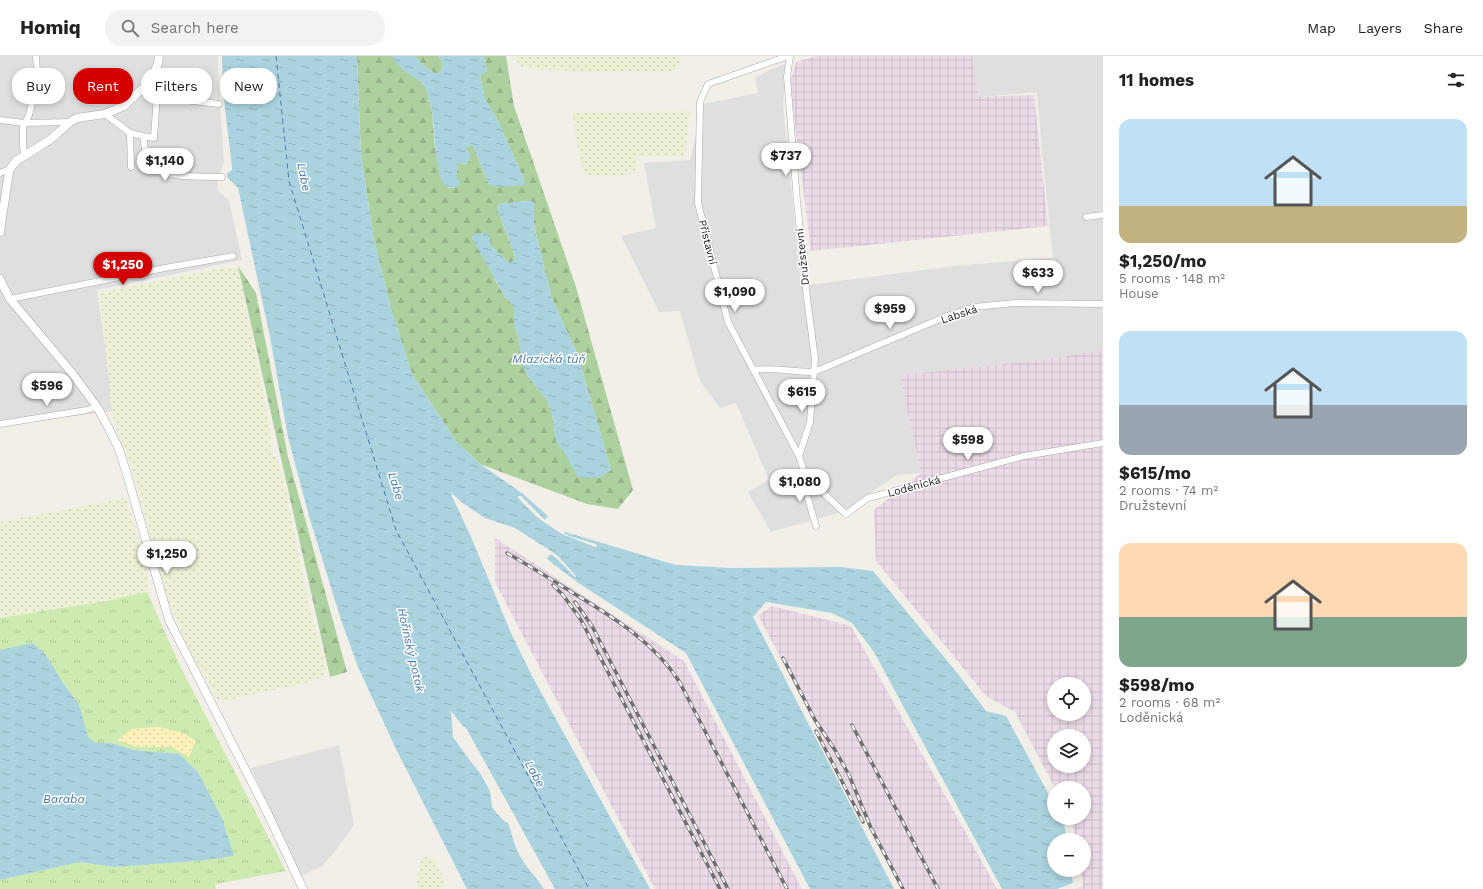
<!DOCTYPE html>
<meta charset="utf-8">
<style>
body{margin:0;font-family:"Work Sans",sans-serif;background:#f2f2f2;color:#222;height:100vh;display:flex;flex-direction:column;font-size:15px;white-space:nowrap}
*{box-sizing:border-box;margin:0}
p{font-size:13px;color:#767676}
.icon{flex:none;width:22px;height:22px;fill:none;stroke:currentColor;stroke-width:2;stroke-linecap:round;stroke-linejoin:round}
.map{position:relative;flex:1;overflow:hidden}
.panel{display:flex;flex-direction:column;background:#fff;width:380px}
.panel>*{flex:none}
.top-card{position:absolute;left:12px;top:12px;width:380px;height:36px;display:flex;gap:8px}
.buttons{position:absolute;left:1047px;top:621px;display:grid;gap:8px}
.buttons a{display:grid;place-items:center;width:44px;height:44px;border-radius:50%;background:#fff;box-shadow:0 2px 6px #0003;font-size:20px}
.price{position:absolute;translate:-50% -34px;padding:0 9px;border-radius:14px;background:#fff;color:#222;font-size:13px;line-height:26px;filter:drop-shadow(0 1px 2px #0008)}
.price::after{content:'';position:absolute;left:50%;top:24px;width:12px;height:9px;margin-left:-6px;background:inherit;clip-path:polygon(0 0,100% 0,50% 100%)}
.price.on{background:#d40000;color:#fff}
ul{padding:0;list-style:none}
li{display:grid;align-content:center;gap:8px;height:212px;padding:0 16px}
li span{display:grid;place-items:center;height:124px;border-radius:12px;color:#555}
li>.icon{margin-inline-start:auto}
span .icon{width:72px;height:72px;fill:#fffc;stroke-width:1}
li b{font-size:17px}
h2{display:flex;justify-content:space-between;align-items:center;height:48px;padding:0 16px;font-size:17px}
.pill{padding:0 14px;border-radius:16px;background:#fff;box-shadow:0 2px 6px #0003;font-size:14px;line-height:36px}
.pill.on{background:#d40000;color:#fff}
header{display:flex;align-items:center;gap:24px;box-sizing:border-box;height:56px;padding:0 20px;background:#fff;border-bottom:1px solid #e0e0e0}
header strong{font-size:19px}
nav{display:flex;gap:22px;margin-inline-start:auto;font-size:14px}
.search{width:280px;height:36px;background:#f2f2f2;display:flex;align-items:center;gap:10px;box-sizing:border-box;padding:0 14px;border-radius:16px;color:#767676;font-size:15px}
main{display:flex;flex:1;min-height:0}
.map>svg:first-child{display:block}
.residential{fill:#e0dfdf}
.industrial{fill:url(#industrial-grid);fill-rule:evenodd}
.farmland{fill:url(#farmland-dots)}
.grass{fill:url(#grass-tufts)}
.forest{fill:url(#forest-firs);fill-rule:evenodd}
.sand{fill:url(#sand-dots)}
.water{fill:url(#water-ripples)}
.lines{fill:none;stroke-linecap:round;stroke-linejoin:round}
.ferry{stroke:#4a7aab;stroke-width:1;stroke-dasharray:5 4;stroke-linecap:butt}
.minor-casing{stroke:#a9a9a9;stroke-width:7}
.tertiary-casing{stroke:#a9a9a9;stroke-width:9}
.minor{stroke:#fff;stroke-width:6}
.tertiary{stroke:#fff;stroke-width:8}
.rail-casing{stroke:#707070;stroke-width:3.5}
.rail{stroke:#fff;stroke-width:2;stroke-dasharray:6;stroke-linecap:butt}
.labels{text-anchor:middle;stroke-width:3;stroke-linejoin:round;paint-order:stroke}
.street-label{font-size:11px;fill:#222;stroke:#fff}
.water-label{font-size:12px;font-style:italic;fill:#4a7aab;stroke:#fff}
</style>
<header>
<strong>Homiq</strong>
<div class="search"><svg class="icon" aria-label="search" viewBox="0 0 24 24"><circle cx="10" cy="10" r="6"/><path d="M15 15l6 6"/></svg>Search here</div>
<nav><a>Map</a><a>Layers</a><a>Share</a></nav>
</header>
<main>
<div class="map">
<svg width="1103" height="833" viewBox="0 0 1103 833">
<defs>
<pattern id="industrial-grid" width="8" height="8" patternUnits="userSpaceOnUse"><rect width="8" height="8" fill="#ebdbe8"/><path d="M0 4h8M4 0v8" fill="none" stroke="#c9bcc7"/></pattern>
<pattern id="farmland-dots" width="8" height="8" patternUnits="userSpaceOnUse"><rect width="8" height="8" fill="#eef0d5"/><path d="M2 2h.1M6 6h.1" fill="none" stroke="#ccceb7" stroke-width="1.8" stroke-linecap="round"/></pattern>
<pattern id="grass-tufts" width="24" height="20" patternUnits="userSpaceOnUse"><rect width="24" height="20" fill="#cdebb0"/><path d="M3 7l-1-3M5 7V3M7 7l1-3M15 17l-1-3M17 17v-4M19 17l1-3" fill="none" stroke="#b0c997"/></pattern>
<pattern id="forest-firs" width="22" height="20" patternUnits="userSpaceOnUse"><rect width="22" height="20" fill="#add19e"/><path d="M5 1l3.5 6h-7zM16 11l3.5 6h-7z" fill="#95b388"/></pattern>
<pattern id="sand-dots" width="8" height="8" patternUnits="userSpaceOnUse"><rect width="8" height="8" fill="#fff1ba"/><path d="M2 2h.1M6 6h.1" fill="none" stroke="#dacea0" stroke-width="1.8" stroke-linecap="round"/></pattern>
<pattern id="water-ripples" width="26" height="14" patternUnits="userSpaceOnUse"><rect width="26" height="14" fill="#aad3df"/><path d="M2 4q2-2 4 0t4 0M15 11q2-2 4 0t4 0" fill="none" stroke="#92b5bf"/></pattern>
</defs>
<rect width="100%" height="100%" fill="#f2efe9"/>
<!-- residential -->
<path class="residential" d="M 0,0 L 217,0 L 224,106 L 219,119 L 217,133 L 229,145 L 242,204 L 97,234 L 114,355 L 0,369 Z
M 972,0 L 1103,0 L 1103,294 L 1041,304 L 900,319 L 921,417 L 897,419 L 842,456 L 771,476 L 748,436 L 769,424 L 736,347 L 720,352 L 700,325 L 680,255 L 659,256 L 621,180 L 656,172 L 644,107 L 690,104 L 703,48 L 758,37 L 755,22 L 767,15 L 787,7 L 783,48 L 801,230 L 954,210 L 1053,202 L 1042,95 L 1037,36 L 979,41 Z
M 339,689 L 354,769 L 333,798 L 322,810 L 301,820 L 251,712 Z"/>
<!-- industrial -->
<path class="industrial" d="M 816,0 L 972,0 L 979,41 L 1034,39 L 1048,170 L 811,195 L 790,27 L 796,6 Z
M 1103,294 L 1103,833 L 1075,833 L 1083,830 L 1081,814 L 1084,814 L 1084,784 L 1076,784 L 1071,762 L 1084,762 L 1084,732 L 1055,732 L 1015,656 L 986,640 L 876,505 L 874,454 L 921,417 L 900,319 L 1041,304 ZM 1054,628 L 1084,628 L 1084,658 L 1054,658 ZM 1054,680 L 1084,680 L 1084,710 L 1054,710 Z
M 495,482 L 684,605 L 802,833 L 655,833 L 495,526 Z
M 772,550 L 851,570 L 997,833 L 901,833 L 758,559 Z"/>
<!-- farmland -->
<path class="farmland" d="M 515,0 L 680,0 L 679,8 L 674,14 L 670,16 L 574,15 L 531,13 L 523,11 L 517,6 Z
M 690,55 L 685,100 L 636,100 L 636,114 L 630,117 L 620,120 L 584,119 L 575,77 L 573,57 Z
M 222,212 L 238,212 L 270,373 L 271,396 L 277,403 L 285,430 L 308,546 L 326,612 L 324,618 L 318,623 L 301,628 L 223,645 L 218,644 L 187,589 L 166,539 L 141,442 L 129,404 L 114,365 L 110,342 L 109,323 L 100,243 L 100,239 L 103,236 Z
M 125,442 L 127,444 L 145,506 L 149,533 L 145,538 L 0,562 L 0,466 Z
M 423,800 L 430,801 L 434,803 L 443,820 L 444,833 L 417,833 L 417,826 L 420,806 Z"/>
<!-- grass -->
<path class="grass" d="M 147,536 L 181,612 L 286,815 L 215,828 L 216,833 L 0,833 L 0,824 L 79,806 L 114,811 L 198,805 L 222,762 L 198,716 L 179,698 L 134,694 L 111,687 L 96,687 L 87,681 L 79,648 L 63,627 L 9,593 L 0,594 L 0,562 L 106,545 Z"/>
<!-- forest -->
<path class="forest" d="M 357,0 L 392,0 L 406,16 L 414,20 L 424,29 L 428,39 L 432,56 L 435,93 L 441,120 L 444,128 L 449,132 L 456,131 L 456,118 L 459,107 L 467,108 L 466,91 L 473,89 L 489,129 L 524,123 L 496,61 L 485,43 L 480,19 L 487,15 L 483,0 L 506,0 L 514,50 L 576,231 L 633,434 L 618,453 L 587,448 L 480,408 L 456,385 L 412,318 L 391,253 L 374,184 L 361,99 ZM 529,145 L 534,147 L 534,169 L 551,240 L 578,300 L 611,414 L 598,422 L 557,388 L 552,358 L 547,344 L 528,320 L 523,309 L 519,284 L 514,267 L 514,250 L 505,241 L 494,222 L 491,190 L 508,206 L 511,207 L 515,203 L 514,197 L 497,152 L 499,148 Z
M 414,0 L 439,0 L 443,9 L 442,15 L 436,18 L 428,13 Z
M 238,210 L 256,237 L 288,401 L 347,616 L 330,621 Z"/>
<!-- sand -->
<path class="sand" d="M 159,671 L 183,677 L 196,685 L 189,701 L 172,691 L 137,691 L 117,684 L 131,673 Z"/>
<!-- water -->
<path class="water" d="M 222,0 L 357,0 L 361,99 L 374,184 L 391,252 L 412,318 L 456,385 L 480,408 L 522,437 L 548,460 L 545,464 L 521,440 L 518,440 L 518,442 L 538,462 L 562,478 L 595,491 L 597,491 L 596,488 L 569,480 L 564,477 L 565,476 L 676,509 L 731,512 L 841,511 L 873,515 L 958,618 L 986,655 L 1006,660 L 1054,748 L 1054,762 L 1062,762 L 1064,767 L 1067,784 L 1054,784 L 1054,814 L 1071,814 L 1073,827 L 1057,833 L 1002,833 L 874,596 L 852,567 L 832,557 L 766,546 L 753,561 L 894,833 L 810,833 L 686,597 L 577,526 L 547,503 L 550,498 L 555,501 L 576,522 L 576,520 L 558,500 L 551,495 L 515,472 L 485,462 L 464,448 L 450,436 L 471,481 L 511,577 L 532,620 L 650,833 L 555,833 L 466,672 L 462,669 L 451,655 L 453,681 L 471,706 L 480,717 L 490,735 L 492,751 L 495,755 L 504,765 L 508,767 C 512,777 514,790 520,800 C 526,812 537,821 544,833 L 467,833 L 396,693 L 358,611 L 341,564 L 309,460 L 288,381 L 270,281 L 238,132 L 227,121 L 227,118 L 232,114 L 232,111 L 223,36 Z
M 392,0 L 414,0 L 428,13 L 436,18 L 442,14 L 443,9 L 439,0 L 483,0 L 487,15 L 480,19 L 485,43 L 496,61 L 524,123 L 525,129 L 501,131 L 489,129 L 473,89 L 466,91 L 471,101 L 467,108 L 459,107 L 456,118 L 461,129 C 456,131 449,134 444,128 C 441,125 440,118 439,114 C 432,87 437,57 425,32 C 422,24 413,21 406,16 C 401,12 395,6 392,0 Z
M 529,145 L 534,146 L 534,169 L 551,240 L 578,300 L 611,414 L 598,422 L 578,421 L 562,393 L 557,388 L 552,358 L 547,344 L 528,320 L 522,309 L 519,284 L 514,267 L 514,251 L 505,241 L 471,180 L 480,177 L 489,178 L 491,190 L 508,206 L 511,207 L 515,203 L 514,197 L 497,152 L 499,148 Z
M 33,587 L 46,599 L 63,627 L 79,648 L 88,681 L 96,687 L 111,687 L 134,694 L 179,698 L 198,716 L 222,762 L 234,800 L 198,805 L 114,811 L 79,806 L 0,824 L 0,594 Z"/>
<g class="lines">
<!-- ferry -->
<path class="ferry" d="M 276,0 L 289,125 L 396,474 L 589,833"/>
<!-- minor casing -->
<g class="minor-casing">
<path id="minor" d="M 788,0 L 708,28 L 700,46 L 698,147 L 728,266 L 799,400 L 806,421 L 846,458 L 868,442 L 1024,400 L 1103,387
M 790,0 L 787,21 L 797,145 L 807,242 L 815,303 L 810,366 L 799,400
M 157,39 L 176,43 L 219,48
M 105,58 L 130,77 L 131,111
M 0,64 L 24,67 L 70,66
M 130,77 L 143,80 L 154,82 L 157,39 L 158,10
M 143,80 C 144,85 144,91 146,96 C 149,104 156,113 164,116 C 177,122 207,120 222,121
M 25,100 L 23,91 L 23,71 L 29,59 L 35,34 L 37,16 L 36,0
M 0,117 L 10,113
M 1086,161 L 1103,159
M 10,243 L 165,212 L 233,200
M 753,314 C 774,311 793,316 814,316 L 947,260 L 974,251 L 1015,247 L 1103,248
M 0,368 L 87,354 L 97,351
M 806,421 L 807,439 L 816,470"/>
</g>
<!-- tertiary casing -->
<g class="tertiary-casing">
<path id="tertiary" d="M 0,176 L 8,122 L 10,113 L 16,105 L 51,83 L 70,66 L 77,62 L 105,58 L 124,50 L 143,32 L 152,20 L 158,8 L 159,0
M 0,223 L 3,230 L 10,243 L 72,317 L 97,351 L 106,367 L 119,393 L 128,422 L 169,564 L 267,756 L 303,833"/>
</g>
<!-- minor -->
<use href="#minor" class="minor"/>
<!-- tertiary -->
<use href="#tertiary" class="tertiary"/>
<!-- rail casing -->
<g class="rail-casing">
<path id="rail" d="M 507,497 C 531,511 554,525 578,540 C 616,563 654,587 679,625 L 787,833
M 553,529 L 563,539 L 581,564 L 720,833
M 575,546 L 592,570 L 728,833
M 783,602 L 815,664 L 835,694 L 849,719 L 871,772 L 903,833
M 852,669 L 938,833
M 816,675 L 863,766"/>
</g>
<!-- rail -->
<use href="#rail" class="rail"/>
</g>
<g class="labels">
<!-- street labels -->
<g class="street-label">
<text transform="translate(708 186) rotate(76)" y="4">Přístavní</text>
<text transform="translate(802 201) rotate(-96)" y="4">Družstevní</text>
<text transform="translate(959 258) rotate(-18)" y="4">Labská</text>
<text transform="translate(914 430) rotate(-15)" y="4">Loděnická</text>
</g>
<!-- water labels -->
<g class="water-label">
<text transform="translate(304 121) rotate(79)" y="4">Labe</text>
<text x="549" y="307">Mlazická tůň</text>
<text transform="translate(396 430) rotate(73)" y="4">Labe</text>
<text transform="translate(411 594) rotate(77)" y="4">Hořínský potok</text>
<text transform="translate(535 718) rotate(61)" y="4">Labe</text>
<text x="64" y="747">Baraba</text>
</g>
</g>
</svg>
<div class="buttons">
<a><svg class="icon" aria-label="locate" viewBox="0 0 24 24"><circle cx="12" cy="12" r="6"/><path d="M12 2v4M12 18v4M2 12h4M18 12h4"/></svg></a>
<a><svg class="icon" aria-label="layers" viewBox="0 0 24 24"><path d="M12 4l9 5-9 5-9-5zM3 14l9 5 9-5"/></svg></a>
<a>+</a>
<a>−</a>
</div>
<b class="price" style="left:786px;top:121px">$737</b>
<b class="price" style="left:165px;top:126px">$1,140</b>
<b class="price on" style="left:123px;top:230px">$1,250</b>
<b class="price" style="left:1038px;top:238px">$633</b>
<b class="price" style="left:735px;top:257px">$1,090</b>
<b class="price" style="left:890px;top:274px">$959</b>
<b class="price" style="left:47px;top:351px">$596</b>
<b class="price" style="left:802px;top:357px">$615</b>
<b class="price" style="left:968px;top:405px">$598</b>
<b class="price" style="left:800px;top:447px">$1,080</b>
<b class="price" style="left:167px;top:519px">$1,250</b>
<div class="top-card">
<a class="pill">Buy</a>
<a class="pill on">Rent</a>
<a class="pill">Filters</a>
<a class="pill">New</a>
</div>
</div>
<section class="panel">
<h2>11 homes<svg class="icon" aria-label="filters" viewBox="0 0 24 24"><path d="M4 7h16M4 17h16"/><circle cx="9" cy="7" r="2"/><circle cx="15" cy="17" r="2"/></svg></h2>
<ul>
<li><span style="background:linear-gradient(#bfe0f5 70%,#c2b280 0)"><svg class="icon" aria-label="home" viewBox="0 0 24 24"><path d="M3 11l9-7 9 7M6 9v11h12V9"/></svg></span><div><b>$1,250/mo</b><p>5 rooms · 148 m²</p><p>House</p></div></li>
<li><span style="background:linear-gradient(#bfe0f5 60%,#9aa5b1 0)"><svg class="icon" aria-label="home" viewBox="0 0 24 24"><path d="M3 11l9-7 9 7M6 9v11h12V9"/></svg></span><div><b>$615/mo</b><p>2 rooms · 74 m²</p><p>Družstevní</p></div></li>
<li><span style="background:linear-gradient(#ffd9b3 60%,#7fa58c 0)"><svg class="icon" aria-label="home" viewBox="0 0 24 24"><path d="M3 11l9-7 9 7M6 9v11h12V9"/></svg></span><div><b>$598/mo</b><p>2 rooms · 68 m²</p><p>Loděnická</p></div></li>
</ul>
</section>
</main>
